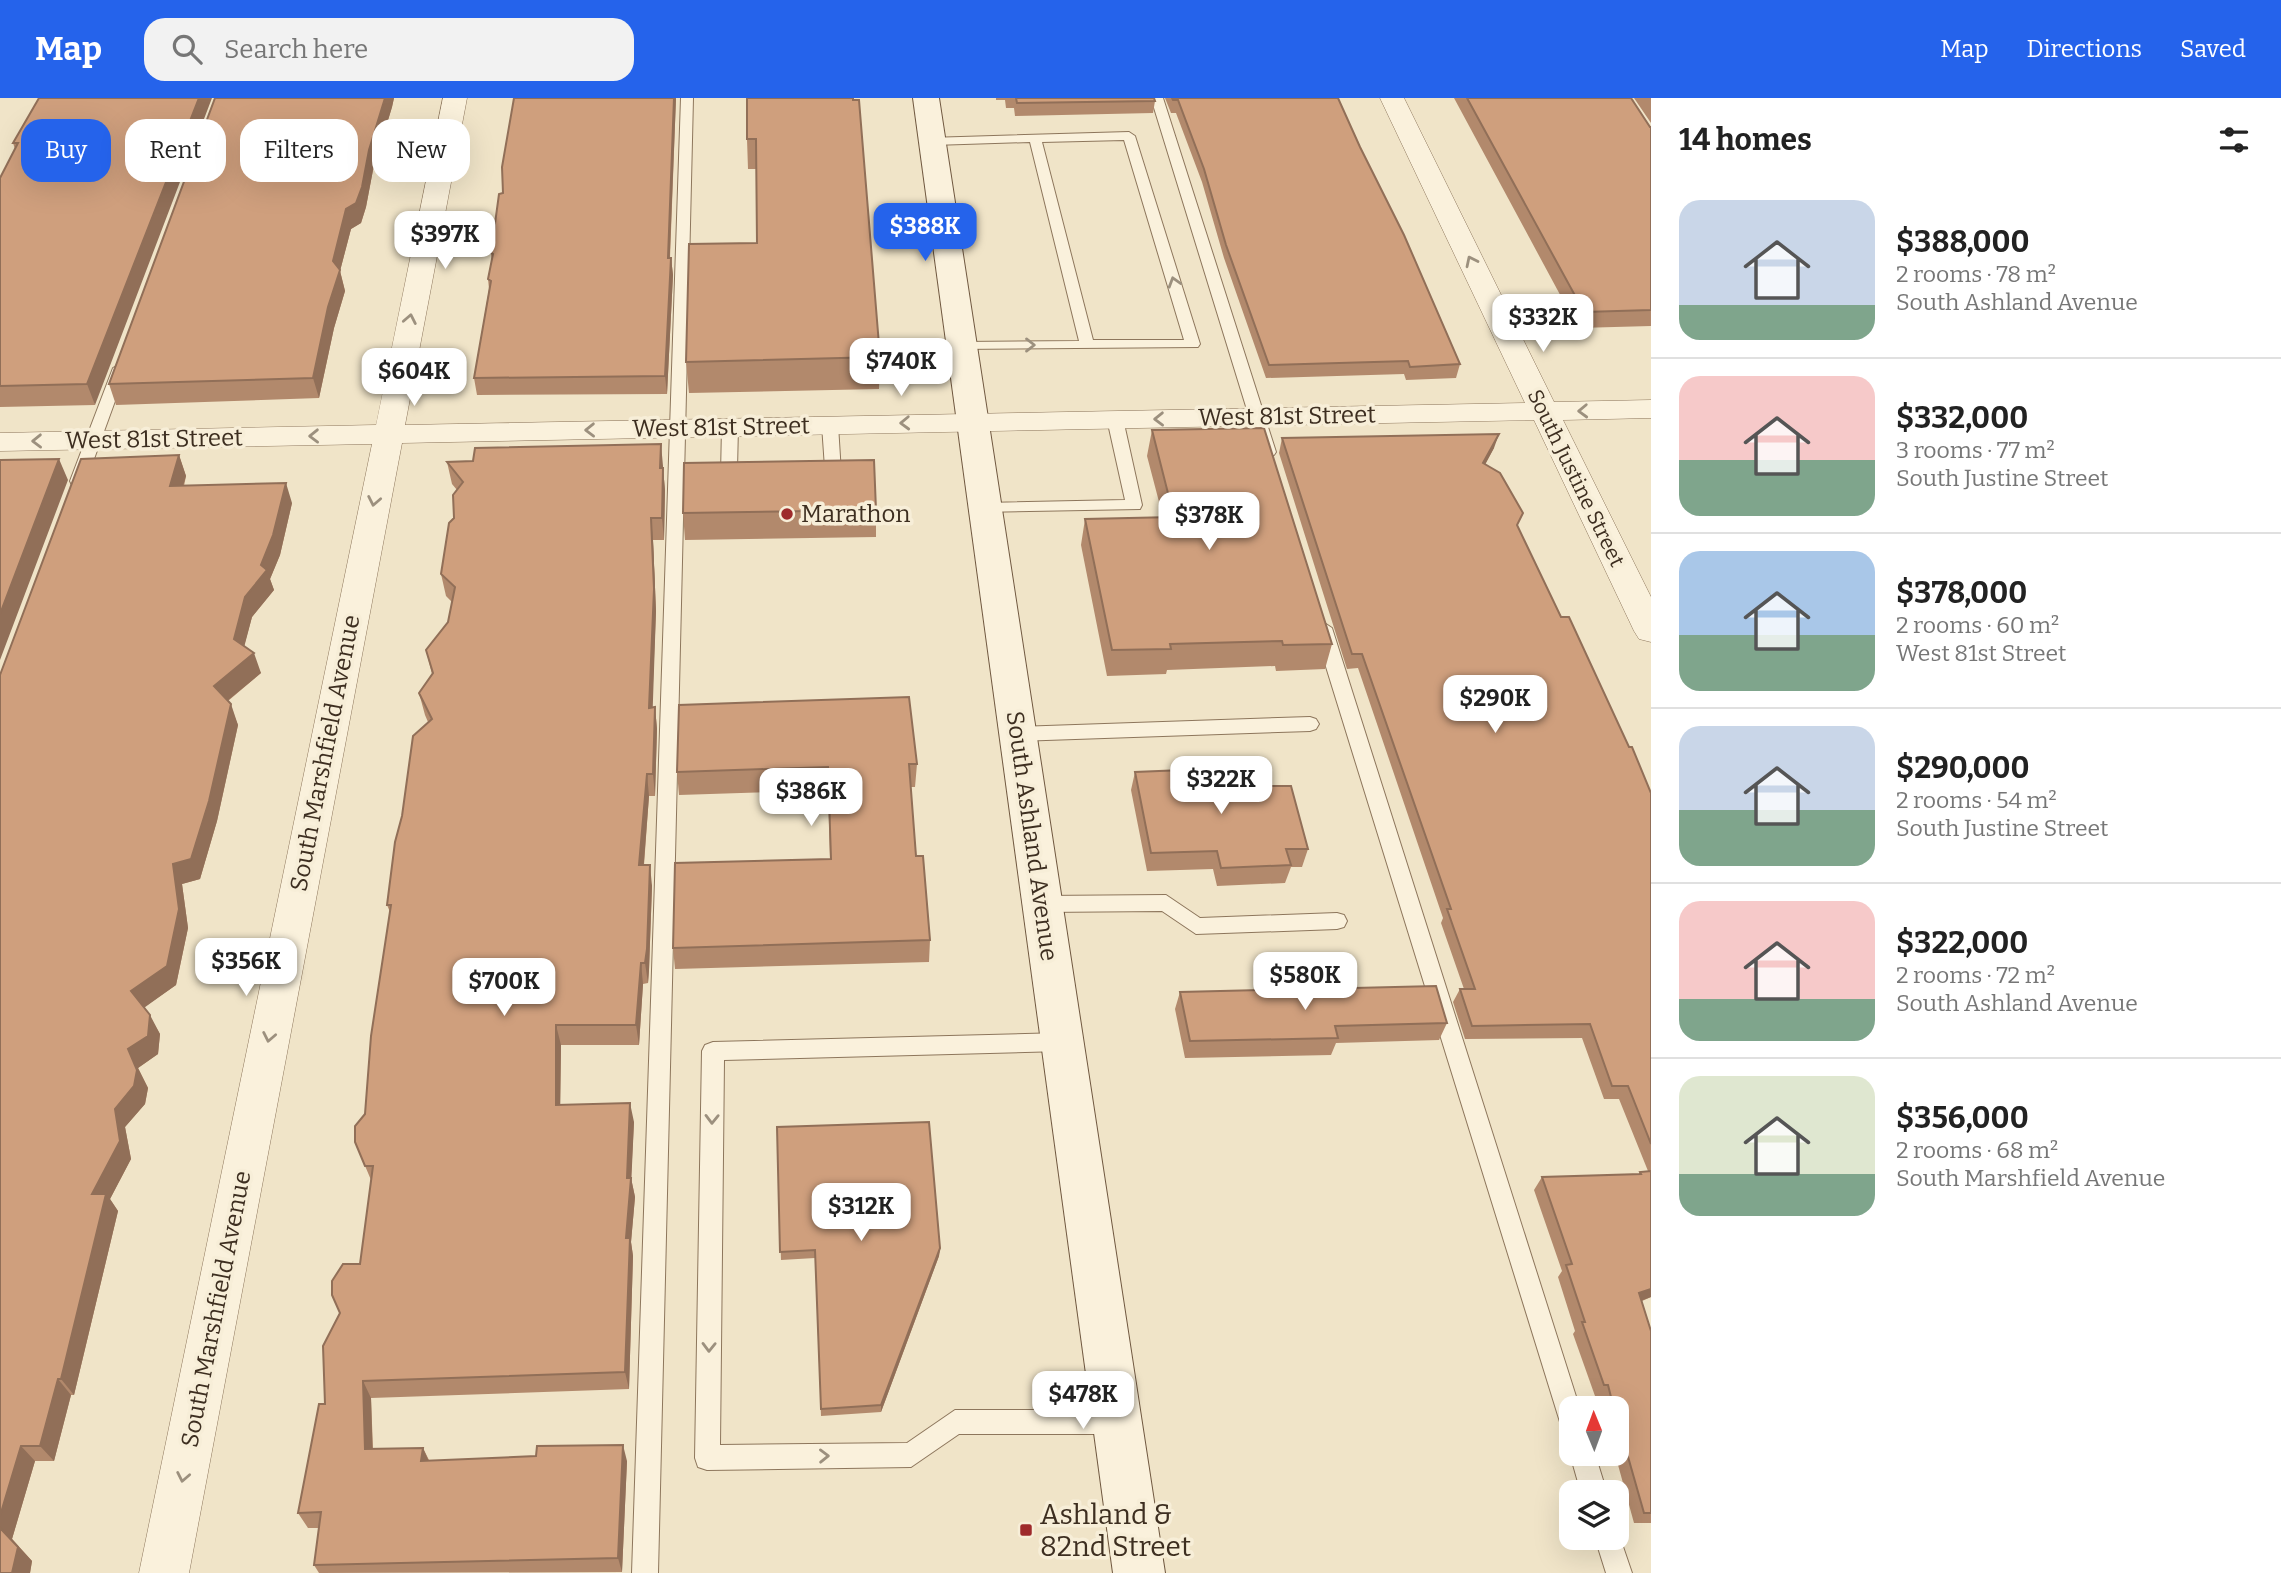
<!DOCTYPE html>
<meta charset="utf-8">
<style>
body{margin:0;font-family:Bitter,serif;background:#f2f2f2;color:#222;height:100vh;display:flex;flex-direction:column;font-size:26px;white-space:nowrap}
*{box-sizing:border-box;margin:0}
p{font-size:23px;color:#767676}
.icon{flex:none;width:38px;height:38px;fill:none;stroke:currentColor;stroke-width:2;stroke-linecap:round;stroke-linejoin:round}
.map{position:relative;flex:1;overflow:hidden}
.panel{display:flex;flex-direction:column;background:#fff;width:630px}
.panel>*{flex:none}
.hud{position:absolute;left:21px;top:21px;width:665px;height:63px;display:flex;gap:14px}
.needle{width:46px;rotate:359deg}
.tools{position:absolute;left:1559px;top:1298px;display:grid;gap:14px}
.tools a{display:grid;place-items:center;width:70px;height:70px;border-radius:14px;background:#fff;box-shadow:0 7px 28px #0002;font-size:35px}
.price{position:absolute;translate:-50% -60px;padding:0 16px;border-radius:14px;background:#fff;color:#222;font-size:23px;line-height:46px;filter:drop-shadow(0 2px 4px #0008)}
.price::after{content:'';position:absolute;left:50%;top:42px;width:21px;height:16px;margin-left:-10px;background:inherit;clip-path:polygon(0 0,100% 0,50% 100%)}
.price.on{background:#2563eb;color:#fff}
ul{padding:0;list-style:none}
li{display:flex;align-items:center;gap:21px;height:175px;padding:0 28px}
li+li{border-top:2px solid #e0e0e0}
li span{display:grid;place-items:center;flex:none;width:196px;height:140px;border-radius:21px;color:#555}
li>.icon{margin-inline-start:auto}
span .icon{width:84px;height:84px;fill:#fffc;stroke-width:1}
li b{font-size:30px}
h2{display:flex;justify-content:space-between;align-items:center;height:84px;padding:0 28px;font-size:30px}
.pill{padding:0 24px;border-radius:21px;background:#fff;box-shadow:0 7px 28px #0002;font-size:24px;line-height:63px}
.pill.on{background:#2563eb;color:#fff}
header{display:flex;align-items:center;gap:42px;box-sizing:border-box;height:98px;padding:0 35px;background:#2563eb;color:#fff}
header strong{font-size:33px}
nav{display:flex;gap:38px;margin-inline-start:auto;font-size:24px}
.search{width:490px;height:63px;background:#f2f2f2;display:flex;align-items:center;gap:18px;box-sizing:border-box;padding:0 24px;border-radius:21px;color:#767676;font-size:26px}
main{display:flex;flex:1;min-height:0}
.map>svg:first-child{display:block}
.lines{fill:none;stroke-linecap:round;stroke-linejoin:round}
.lane-casing{stroke:#8d765c;stroke-width:2}
.street-casing{stroke:#8d765c;stroke-width:1}
.secondary-casing{stroke:#6f573f;stroke-width:2}
.lane{fill:#faf1dc;fill-rule:evenodd}
.street{fill:#faf1dc;fill-rule:evenodd}
.secondary{fill:#faf1dc;fill-rule:evenodd}
.wall{fill:#b2896c}
.shaded-wall{fill:#916f58}
.building{fill:#cf9f7d;stroke:#916f58;stroke-width:2}
.oneway{stroke:#9c907e}
.poi-dot{fill:#9e2a2b;stroke:#f7eed8;stroke-width:2.5}
.labels{text-anchor:middle;stroke-width:7;stroke-linejoin:round;paint-order:stroke}
.far-street-label{font-size:21px;fill:#3d2e20;stroke:#f7eed8}
.street-label{font-size:24px;fill:#3d2e20;stroke:#f7eed8}
.poi-label{font-size:24px;fill:#3d2e20;stroke:#f7eed8;text-anchor:start}
.near-poi-label{font-size:28px;fill:#3d2e20;stroke:#f7eed8;text-anchor:start}
</style>
<header>
<strong>Map</strong>
<div class="search"><svg class="icon" aria-label="search" viewBox="0 0 24 24"><circle cx="10" cy="10" r="6"/><path d="M15 15l6 6"/></svg>Search here</div>
<nav><a>Map</a><a>Directions</a><a>Saved</a></nav>
</header>
<main>
<div class="map">
<svg width="1651" height="1475" viewBox="0 0 1651 1475">
<rect width="100%" height="100%" fill="#f0e4c8"/>
<g class="lines">
<!-- lane casing -->
<g class="lane-casing">
<path id="lane" d="M 681,0 L 693,0 L 658,1475 L 632,1475 Z
M 1151,0 L 1163,0 L 1276,354 L 1274,357 L 1262,357 L 1260,354 Z
M 1129,34 L 1135,38 L 1200,246 L 1198,249 L 957,251 L 955,248 L 957,245 L 962,244 L 1079,243 L 1030,44 L 933,47 L 928,46 L 928,40 ZM 1124,42 L 1184,242 L 1093,242 L 1042,44 Z
M 120,266 L 127,270 L 86,383 L 78,388 L 72,387 L 70,383 L 113,270 Z
M 1115,316 L 1123,321 L 1142,407 L 1140,411 L 979,414 L 977,410 L 985,405 L 1125,402 L 1107,321 Z
M 830,322 L 838,327 L 841,375 C 835,383 817,383 811,375 L 813,371 L 825,370 L 822,327 Z
M 730,324 L 738,329 L 737,371 L 749,372 L 751,376 L 749,380 L 729,381 L 721,376 L 722,329 Z
M 1323,524 L 1332,530 L 1580,1311 L 1572,1311 L 1572,1336 L 1563,1333 L 1560,1324 L 1314,530 Z
M 1310,619 L 1316,621 L 1319,626 L 1316,631 L 1310,633 L 1017,643 L 1011,641 L 1008,636 L 1011,631 L 1017,629 Z
M 1166,797 L 1200,820 L 1337,815 L 1344,817 L 1347,823 L 1344,829 L 1337,831 L 1196,836 L 1162,813 L 1042,814 L 1035,812 L 1032,806 L 1035,800 L 1042,798 Z
M 1062,935 L 1069,938 L 1073,944 L 1069,950 L 1062,953 L 724,962 L 720,1347 L 907,1345 L 955,1312 L 1117,1312 L 1126,1315 L 1129,1324 L 1126,1333 L 1117,1336 L 959,1336 L 911,1369 L 707,1372 L 698,1369 L 695,1360 L 702,953 L 705,947 L 713,944 Z
M 1572,1351 L 1572,1356 L 1595,1356 L 1607,1395 L 1581,1395 L 1570,1356 Z
M 1617,1431 L 1632,1475 L 1606,1475 L 1595,1440 L 1617,1440 Z"/>
</g>
<!-- street casing -->
<g class="street-casing">
<path id="street" d="M 443,0 L 467,0 L 405,327 L 1525,305 L 1380,0 L 1404,0 L 1554,304 L 1651,302 L 1651,320 L 1563,322 L 1651,499 L 1651,544 L 1639,541 L 1634,533 L 1534,322 L 402,345 L 189,1475 L 139,1475 L 372,346 L 0,353 L 0,335 L 376,327 Z"/>
</g>
<!-- secondary casing -->
<g class="secondary-casing">
<path id="secondary" d="M 913,0 L 939,0 L 1165,1475 L 1113,1475 Z"/>
</g>
<!-- lane -->
<use href="#lane" class="lane"/>
<!-- street -->
<use href="#street" class="street"/>
<!-- secondary -->
<use href="#secondary" class="secondary"/>
</g>
<!-- wall -->
<path class="wall" d="M 39,0 L 95,307 L 0,309 L 0,80 L 15,51 L 13,45 Z
M 215,0 L 394,0 L 392,9 L 373,72 L 366,109 L 361,125 L 351,131 L 340,173 L 345,193 L 334,230 L 319,300 L 116,307 L 109,286 Z
M 676,0 L 670,160 L 671,160 L 673,177 L 667,296 L 477,297 L 474,280 L 489,191 L 488,181 L 492,162 L 491,155 L 503,95 Z
M 747,0 L 880,259 L 879,291 L 689,295 L 686,264 L 757,145 L 756,71 L 748,71 L 747,41 Z
M 996,0 L 1154,0 L 1155,3 L 1153,15 L 1015,18 L 1014,10 L 1006,10 L 1005,2 L 996,2 Z
M 1165,0 L 1338,0 L 1460,266 L 1456,280 L 1406,282 L 1404,276 L 1266,280 L 1224,160 L 1202,84 L 1176,15 L 1171,15 Z
M 1454,0 L 1631,0 L 1650,29 L 1651,29 L 1651,228 L 1578,230 Z
M 1634,0 L 1651,0 L 1651,25 Z
M 1152,332 L 1332,546 L 1325,571 L 1276,573 L 1275,568 L 1167,572 L 1166,576 L 1107,578 L 1081,447 L 1085,421 L 1163,419 L 1147,358 Z
M 1282,340 L 1494,350 L 1485,366 L 1518,430 L 1561,519 L 1629,649 L 1651,695 L 1651,1199 L 1642,1203 L 1651,1233 L 1651,1425 L 1634,1425 L 1615,1356 L 1617,1356 L 1617,1311 L 1602,1311 L 1598,1298 L 1595,1298 L 1573,1236 L 1575,1233 L 1558,1179 L 1562,1173 L 1534,1092 L 1542,1079 L 1638,1077 L 1640,1074 L 1648,1073 L 1619,1001 L 1604,1001 L 1582,940 L 1465,941 L 1453,904 L 1460,891 L 1464,891 L 1441,825 L 1443,820 L 1358,570 L 1347,571 L 1279,355 Z
M 179,357 L 186,378 L 184,388 L 292,405 L 280,457 L 270,481 L 274,492 L 252,519 L 244,548 L 261,575 L 228,603 L 238,627 L 217,723 L 200,781 L 182,786 L 188,830 L 176,887 L 144,909 L 160,936 L 158,956 L 138,970 L 148,990 L 145,1006 L 125,1029 L 131,1061 L 110,1101 L 118,1113 L 74,1297 L 71,1297 L 54,1363 L 35,1363 L 12,1441 L 32,1463 L 30,1475 L 0,1475 Z
M 447,364 L 663,370 L 665,392 L 664,442 L 653,442 L 656,513 L 652,609 L 655,609 L 657,631 L 655,698 L 649,698 L 644,767 L 652,788 L 649,872 L 648,885 L 643,886 L 639,947 L 561,947 L 560,1007 L 634,1024 L 631,1080 L 635,1099 L 631,1144 L 633,1158 L 629,1291 L 371,1300 L 373,1351 L 423,1350 L 429,1362 L 627,1363 L 622,1474 L 319,1475 L 314,1467 L 319,1430 L 308,1430 L 298,1415 L 325,1306 L 340,1215 L 360,1166 L 371,1082 L 355,1044 L 365,1016 L 390,814 L 387,807 L 428,624 L 425,617 L 419,595 L 432,576 L 426,552 L 448,524 L 452,504 L 446,498 L 441,476 L 454,420 L 457,392 L 452,386 Z
M 876,412 L 876,439 L 685,442 L 683,415 Z
M 917,666 L 915,689 L 911,689 L 916,758 L 930,842 L 929,864 L 675,871 L 673,850 L 830,761 L 828,692 L 679,697 L 677,674 Z
M 1135,674 L 1262,688 L 1308,751 L 1302,769 L 1291,769 L 1285,785 L 1217,788 L 1213,771 L 1147,773 L 1131,692 Z
M 1180,894 L 1447,925 L 1439,942 L 1336,945 L 1331,957 L 1185,960 L 1175,911 Z
M 777,1029 L 940,1150 L 939,1158 L 881,1314 L 821,1318 L 815,1160 L 781,1162 Z"/>
<!-- shaded-wall -->
<path class="shaded-wall" d="M 199,0 L 212,0 L 95,307 L 87,286 Z
M 385,0 L 394,0 L 392,9 L 373,72 L 366,109 L 361,125 L 351,131 L 340,173 L 345,193 L 334,230 L 319,300 L 313,280 L 333,163 L 346,111 L 369,52 Z
M 674,0 L 676,0 L 669,177 L 668,160 Z
M 671,160 L 673,177 L 667,296 L 665,278 Z
M 1499,336 L 1494,350 L 1478,380 L 1483,365 Z
M 661,346 L 663,368 L 662,392 L 660,370 Z
M 179,357 L 186,378 L 177,408 L 170,388 Z
M 59,361 L 68,382 L 0,562 L 0,516 Z
M 663,370 L 665,392 L 664,442 L 662,420 Z
M 286,385 L 292,405 L 280,457 L 270,481 L 274,492 L 252,519 L 241,561 L 234,541 L 245,499 L 261,467 Z
M 651,420 L 653,442 L 656,513 L 652,631 L 649,610 Z
M 254,555 L 261,575 L 221,608 L 214,588 Z
M 231,606 L 238,627 L 217,723 L 200,781 L 182,786 L 188,830 L 176,887 L 141,912 L 131,893 L 173,766 Z
M 655,609 L 657,631 L 655,698 L 653,676 Z
M 647,676 L 649,698 L 642,789 L 639,767 Z
M 650,767 L 652,788 L 649,872 L 648,885 L 645,865 Z
M 641,865 L 643,886 L 639,947 L 636,927 Z
M 150,917 L 160,936 L 158,956 L 138,970 L 148,990 L 145,1006 L 125,1029 L 131,1061 L 110,1101 L 118,1113 L 74,1297 L 61,1281 L 92,1096 L 115,1011 L 128,951 Z
M 556,927 L 561,947 L 560,1026 L 556,1007 Z
M 630,1005 L 634,1024 L 631,1089 L 631,1080 L 635,1099 L 631,1144 L 633,1158 L 629,1291 L 625,1274 L 627,1080 Z
M 940,1150 L 939,1158 L 881,1314 L 881,1307 Z
M 1651,1191 L 1651,1199 L 1630,1207 L 1639,1195 Z
M 58,1281 L 71,1297 L 54,1363 L 40,1348 Z
M 363,1283 L 371,1300 L 373,1367 L 365,1351 Z
M 623,1347 L 627,1363 L 622,1474 L 618,1460 Z
M 21,1348 L 35,1363 L 12,1441 L 32,1463 L 30,1475 L 12,1475 L 0,1430 L 0,1418 Z
M 423,1350 L 430,1366 L 421,1363 Z"/>
<!-- building -->
<path class="building" d="M 39,0 L 199,0 L 87,286 L 0,288 L 0,80 L 18,45 L 13,45 Z
M 215,0 L 385,0 L 369,52 L 362,89 L 356,105 L 346,111 L 333,163 L 340,172 L 328,209 L 313,280 L 109,286 Z
M 514,0 L 674,0 L 668,160 L 671,160 L 665,278 L 474,280 L 491,183 L 488,181 L 493,156 L 491,155 L 499,96 L 503,95 L 502,69 Z
M 747,0 L 853,0 L 853,2 L 859,2 L 880,259 L 686,264 L 689,146 L 757,145 L 756,41 L 747,41 Z
M 1016,0 L 1154,0 L 1155,3 L 1017,5 Z
M 1172,0 L 1338,0 L 1360,49 L 1404,137 L 1460,266 L 1410,269 L 1408,263 L 1269,267 L 1226,147 L 1204,71 L 1178,2 L 1173,2 Z
M 1467,0 L 1631,0 L 1650,29 L 1651,29 L 1651,212 L 1584,214 Z
M 1264,330 L 1332,546 L 1283,547 L 1282,543 L 1170,546 L 1171,551 L 1112,552 L 1085,421 L 1174,419 L 1152,332 Z
M 1499,336 L 1483,365 L 1500,375 L 1523,415 L 1517,427 L 1561,519 L 1569,519 L 1629,649 L 1632,649 L 1651,695 L 1651,1046 L 1628,988 L 1612,988 L 1590,926 L 1472,928 L 1460,891 L 1475,891 L 1447,811 L 1451,811 L 1362,556 L 1352,556 L 1282,340 Z
M 661,346 L 660,370 L 663,370 L 662,420 L 651,420 L 654,491 L 649,610 L 655,609 L 653,676 L 647,676 L 639,767 L 650,767 L 647,851 L 645,865 L 641,865 L 636,927 L 556,927 L 556,1007 L 630,1005 L 627,1080 L 631,1080 L 626,1140 L 630,1140 L 625,1274 L 363,1283 L 365,1351 L 423,1350 L 421,1363 L 536,1358 L 537,1348 L 623,1347 L 618,1460 L 314,1467 L 321,1414 L 298,1415 L 319,1306 L 325,1306 L 323,1248 L 340,1215 L 332,1197 L 332,1183 L 343,1166 L 360,1166 L 373,1068 L 365,1068 L 355,1044 L 355,1028 L 365,1016 L 371,938 L 391,807 L 387,807 L 395,744 L 402,718 L 413,638 L 432,621 L 419,595 L 433,575 L 426,552 L 448,524 L 455,489 L 441,476 L 449,425 L 454,420 L 453,397 L 463,384 L 447,364 L 473,363 L 475,350 Z
M 179,357 L 170,388 L 286,385 L 273,437 L 261,467 L 267,472 L 245,499 L 234,541 L 254,555 L 214,588 L 231,606 L 209,703 L 191,761 L 173,766 L 179,811 L 167,868 L 131,893 L 150,917 L 148,938 L 128,951 L 137,972 L 134,988 L 115,1011 L 120,1043 L 92,1096 L 106,1096 L 61,1281 L 58,1281 L 40,1348 L 21,1348 L 0,1418 L 0,577 L 81,361 Z
M 59,361 L 0,516 L 0,362 Z
M 874,362 L 876,412 L 683,415 L 684,365 Z
M 909,599 L 917,666 L 909,666 L 916,758 L 923,758 L 930,842 L 673,850 L 675,765 L 831,761 L 828,669 L 677,674 L 679,607 Z
M 1257,669 L 1262,688 L 1291,688 L 1308,751 L 1286,751 L 1291,767 L 1221,770 L 1217,753 L 1151,755 L 1135,674 Z
M 1436,888 L 1447,925 L 1335,928 L 1338,940 L 1190,943 L 1180,894 Z
M 929,1024 L 940,1150 L 881,1307 L 821,1311 L 815,1152 L 780,1154 L 777,1029 Z
M 1651,1073 L 1651,1191 L 1639,1195 L 1651,1233 L 1651,1415 L 1644,1415 L 1617,1320 L 1617,1311 L 1614,1311 L 1608,1287 L 1604,1287 L 1582,1224 L 1585,1224 L 1566,1167 L 1572,1166 L 1542,1079 L 1641,1076 L 1640,1074 Z
M 0,1430 L 18,1449 L 12,1475 L 0,1475 Z"/>
<!-- one-way arrows -->
<defs><path id="oneway-chevron" d="M-2-3.5L2.5 0L-2 3.5" fill="none" stroke-width="1.6" stroke-linecap="round" stroke-linejoin="round" transform="scale(1.75)"/></defs>
<g class="oneway">
<use href="#oneway-chevron" transform="translate(1471 163) rotate(-116)"/>
<use href="#oneway-chevron" transform="translate(1174 184) rotate(-107)"/>
<use href="#oneway-chevron" transform="translate(410 221) rotate(-79)"/>
<use href="#oneway-chevron" transform="translate(1030 247)"/>
<use href="#oneway-chevron" transform="translate(1583 313) rotate(178)"/>
<use href="#oneway-chevron" transform="translate(1159 321) rotate(179)"/>
<use href="#oneway-chevron" transform="translate(905 325) rotate(178)"/>
<use href="#oneway-chevron" transform="translate(590 332) rotate(179)"/>
<use href="#oneway-chevron" transform="translate(314 338) rotate(179)"/>
<use href="#oneway-chevron" transform="translate(37 343) rotate(179)"/>
<use href="#oneway-chevron" transform="translate(374 403) rotate(101)"/>
<use href="#oneway-chevron" transform="translate(269 939) rotate(101)"/>
<use href="#oneway-chevron" transform="translate(712 1021) rotate(91)"/>
<use href="#oneway-chevron" transform="translate(709 1249) rotate(91)"/>
<use href="#oneway-chevron" transform="translate(824 1358) rotate(-1)"/>
<use href="#oneway-chevron" transform="translate(183 1379) rotate(101)"/>
</g>
<!-- markers -->
<g class="poi-dot">
<circle cx="787" cy="416" r="7"/>
<rect x="1019" y="1425" width="14" height="14" rx="3.5"/>
</g>
<g class="labels">
<!-- far-street labels -->
<g class="far-street-label">
<text transform="translate(1576 380) rotate(64)" y="7">South Justine Street</text>
</g>
<!-- street labels -->
<g class="street-label">
<text transform="translate(1287 318) rotate(-1)" y="8">West 81st Street</text>
<text transform="translate(721 329) rotate(-1)" y="8">West 81st Street</text>
<text transform="translate(154 341) rotate(-1)" y="8">West 81st Street</text>
<text transform="translate(325 655) rotate(-79)" y="8">South Marshfield Avenue</text>
<text transform="translate(1032 738) rotate(82)" y="8">South Ashland Avenue</text>
<text transform="translate(216 1211) rotate(-79)" y="8">South Marshfield Avenue</text>
</g>
<!-- poi labels -->
<g class="poi-label">
<text x="801" y="424">Marathon</text>
</g>
<!-- near-poi labels -->
<g class="near-poi-label">
<text x="1040" y="1426">Ashland &amp;<tspan x="1040" dy="32">82nd Street</tspan></text>
</g>
</g>
</svg>
<div class="tools">
<a><svg class="needle" viewBox="-14 -14 28 28"><path d="M0-13l5 13h-10z" fill="#e53935"/><path d="M0 13l5-13h-10z" fill="#767676"/></svg></a>
<a><svg class="icon" aria-label="layers" viewBox="0 0 24 24"><path d="M12 4l9 5-9 5-9-5zM3 14l9 5 9-5"/></svg></a>
</div>
<b class="price on" style="left:925px;top:165px">$388K</b>
<b class="price" style="left:445px;top:173px">$397K</b>
<b class="price" style="left:1543px;top:256px">$332K</b>
<b class="price" style="left:901px;top:300px">$740K</b>
<b class="price" style="left:414px;top:310px">$604K</b>
<b class="price" style="left:1209px;top:454px">$378K</b>
<b class="price" style="left:1495px;top:637px">$290K</b>
<b class="price" style="left:1221px;top:718px">$322K</b>
<b class="price" style="left:811px;top:730px">$386K</b>
<b class="price" style="left:246px;top:900px">$356K</b>
<b class="price" style="left:1305px;top:914px">$580K</b>
<b class="price" style="left:504px;top:920px">$700K</b>
<b class="price" style="left:861px;top:1145px">$312K</b>
<b class="price" style="left:1083px;top:1333px">$478K</b>
<div class="hud">
<a class="pill on">Buy</a>
<a class="pill">Rent</a>
<a class="pill">Filters</a>
<a class="pill">New</a>
</div>
</div>
<section class="panel">
<h2>14 homes<svg class="icon" aria-label="filters" viewBox="0 0 24 24"><path d="M4 7h16M4 17h16"/><circle cx="9" cy="7" r="2"/><circle cx="15" cy="17" r="2"/></svg></h2>
<ul>
<li><span style="background:linear-gradient(#c9d6e8 75%,#7fa58c 0)"><svg class="icon" aria-label="home" viewBox="0 0 24 24"><path d="M3 11l9-7 9 7M6 9v11h12V9"/></svg></span><div><b>$388,000</b><p>2 rooms · 78 m²</p><p>South Ashland Avenue</p></div></li>
<li><span style="background:linear-gradient(#f6c9c9 60%,#7fa58c 0)"><svg class="icon" aria-label="home" viewBox="0 0 24 24"><path d="M3 11l9-7 9 7M6 9v11h12V9"/></svg></span><div><b>$332,000</b><p>3 rooms · 77 m²</p><p>South Justine Street</p></div></li>
<li><span style="background:linear-gradient(#a9c7e8 60%,#7fa58c 0)"><svg class="icon" aria-label="home" viewBox="0 0 24 24"><path d="M3 11l9-7 9 7M6 9v11h12V9"/></svg></span><div><b>$378,000</b><p>2 rooms · 60 m²</p><p>West 81st Street</p></div></li>
<li><span style="background:linear-gradient(#c9d6e8 60%,#7fa58c 0)"><svg class="icon" aria-label="home" viewBox="0 0 24 24"><path d="M3 11l9-7 9 7M6 9v11h12V9"/></svg></span><div><b>$290,000</b><p>2 rooms · 54 m²</p><p>South Justine Street</p></div></li>
<li><span style="background:linear-gradient(#f6c9c9 70%,#7fa58c 0)"><svg class="icon" aria-label="home" viewBox="0 0 24 24"><path d="M3 11l9-7 9 7M6 9v11h12V9"/></svg></span><div><b>$322,000</b><p>2 rooms · 72 m²</p><p>South Ashland Avenue</p></div></li>
<li><span style="background:linear-gradient(#dfe7d0 70%,#7fa58c 0)"><svg class="icon" aria-label="home" viewBox="0 0 24 24"><path d="M3 11l9-7 9 7M6 9v11h12V9"/></svg></span><div><b>$356,000</b><p>2 rooms · 68 m²</p><p>South Marshfield Avenue</p></div></li>
</ul>
</section>
</main>
